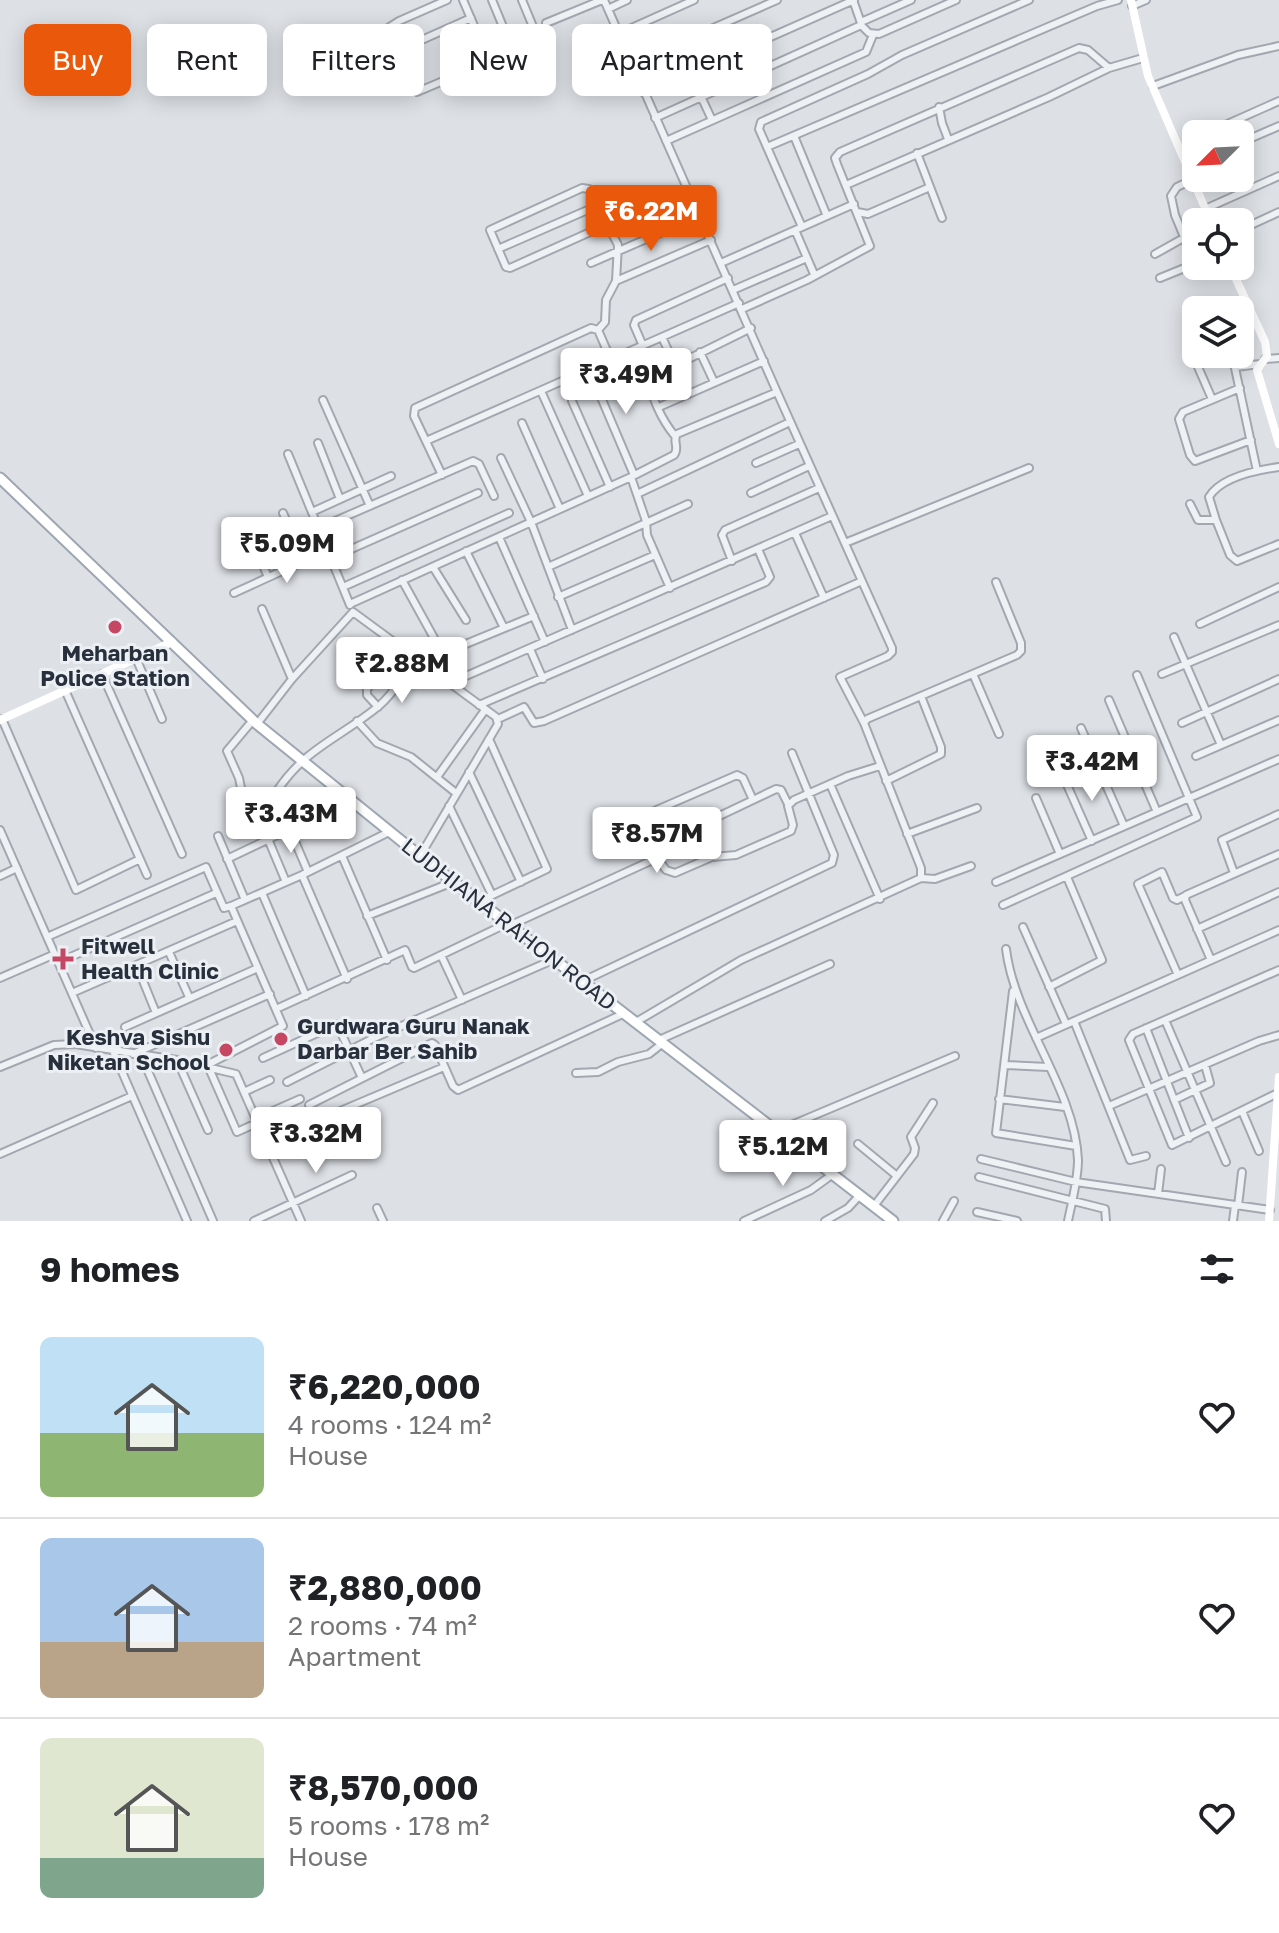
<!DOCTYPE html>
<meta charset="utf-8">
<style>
body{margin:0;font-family:"Golos Text",sans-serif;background:#f6f6f6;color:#202124;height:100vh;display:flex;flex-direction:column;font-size:30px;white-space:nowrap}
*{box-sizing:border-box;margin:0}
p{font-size:26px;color:#757577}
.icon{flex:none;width:44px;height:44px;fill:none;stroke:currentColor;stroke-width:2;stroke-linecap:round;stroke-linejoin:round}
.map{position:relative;height:1221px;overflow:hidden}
.panel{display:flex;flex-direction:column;background:#fff;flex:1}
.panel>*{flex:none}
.top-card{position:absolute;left:24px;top:24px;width:800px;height:72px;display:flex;gap:16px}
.needle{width:52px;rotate:246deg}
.buttons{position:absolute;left:1182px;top:120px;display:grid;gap:16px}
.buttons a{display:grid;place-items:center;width:72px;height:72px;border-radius:12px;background:#fff;box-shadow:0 4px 20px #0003;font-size:40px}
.price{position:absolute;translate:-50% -68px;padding:0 18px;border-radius:8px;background:#fff;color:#222;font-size:26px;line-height:52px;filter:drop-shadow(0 2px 4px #0008)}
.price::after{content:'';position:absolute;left:50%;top:48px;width:24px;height:18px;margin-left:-12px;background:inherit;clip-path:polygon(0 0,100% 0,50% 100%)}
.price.on{background:#ea580c;color:#fff}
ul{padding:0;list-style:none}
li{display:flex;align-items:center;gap:24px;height:200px;padding:0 40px}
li+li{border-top:2px solid #e0e0e0}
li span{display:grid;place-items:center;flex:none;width:224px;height:160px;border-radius:12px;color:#555}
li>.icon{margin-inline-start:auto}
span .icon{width:96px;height:96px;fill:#fffc;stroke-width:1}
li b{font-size:34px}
h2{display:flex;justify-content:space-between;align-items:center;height:96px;padding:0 40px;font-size:34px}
.pill{padding:0 28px;border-radius:12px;background:#fff;box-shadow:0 4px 20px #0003;font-size:28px;line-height:72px}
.pill.on{background:#ea580c;color:#fff}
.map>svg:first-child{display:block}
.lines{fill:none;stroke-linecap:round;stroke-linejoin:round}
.street-casing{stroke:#a3a8b0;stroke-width:10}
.primary-casing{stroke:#9da6b1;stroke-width:13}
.street{stroke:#eff2f5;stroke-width:6}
.secondary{stroke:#fff;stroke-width:8}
.primary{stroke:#fff;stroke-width:9}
.poi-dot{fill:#c64763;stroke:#ecf0f4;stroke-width:3}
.labels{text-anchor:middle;stroke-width:6;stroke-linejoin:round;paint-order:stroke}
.poi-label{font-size:22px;font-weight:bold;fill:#27303c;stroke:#ecf0f4;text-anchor:start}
.street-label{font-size:22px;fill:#27303c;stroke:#ecf0f4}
</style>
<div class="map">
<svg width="1279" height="1221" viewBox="0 0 1279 1221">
<rect width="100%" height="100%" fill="#dde1e6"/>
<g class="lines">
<!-- street casing -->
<g class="street-casing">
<path id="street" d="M 447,0 L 399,21 L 388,28 L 417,92 L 535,42 L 536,34 L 522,0
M 463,0 L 489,61
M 492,0 L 513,51
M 604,0 L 777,392
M 853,0 L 861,23
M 1132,6 L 1146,0
M 608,9 L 627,0
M 861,22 L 911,0
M 546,23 L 602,0
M 618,34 L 694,0
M 397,51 L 471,18
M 631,64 L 777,0
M 690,73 L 712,120
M 1153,86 L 1238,55 L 1279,46
M 644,93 L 854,0
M 939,107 L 942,123 L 948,139
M 655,118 L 859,26 L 862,26 L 869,33 L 879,34 L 956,0
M 1205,134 L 1279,101
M 794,136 L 827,216
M 666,141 L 866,52 L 873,35
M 1240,143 L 1279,126
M 767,147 L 1097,6 L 1118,0
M 917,153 L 942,218
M 846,185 L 1049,97 L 1109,68 L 1143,58
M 1205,209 L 1279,176
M 857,212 L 868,214 L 930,187
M 802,227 L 759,129 L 761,122 L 868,74 L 902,55 L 1029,0
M 795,230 L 814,274
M 1240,230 L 1279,212
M 498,249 L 599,205
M 1155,254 L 1196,231
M 591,263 L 699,216
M 721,263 L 854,204
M 1160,278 L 1187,267 L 1194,261 L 1175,215 L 1171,196 L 1177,187 L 1192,180
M 616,281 L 711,240
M 733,290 L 807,258
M 742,309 L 807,280 L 870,246 L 837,164 L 835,158 L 840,152 L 1079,48 L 1088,50 L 1109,68
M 598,330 L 605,322 L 606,300 L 616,281 L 618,245 L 589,189 L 582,188 L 490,230 L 506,267 L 510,268 L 608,224
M 662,337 L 688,394
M 1188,344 L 1212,399
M 643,346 L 634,325 L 636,320 L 728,278
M 700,352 L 714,382
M 1232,354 L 1257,471
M 1265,359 L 1279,358
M 1236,367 L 1260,364
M 589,369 L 634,475
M 1240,388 L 1183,412 L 1179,419 L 1190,455 L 1195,461 L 1251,440
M 541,391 L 588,496
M 323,400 L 370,506
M 572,401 L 610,487
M 659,407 L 764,361
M 522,423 L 560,509
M 675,436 C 664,423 647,393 652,377 L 751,328
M 426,441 L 739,303
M 318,443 L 340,499
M 288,454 L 350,605
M 501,458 L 531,522 L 572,630
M 756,463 L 799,444
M 442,475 L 414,416 L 415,408 L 591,328 L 598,330 L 611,360
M 631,477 L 646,521 L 647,535 L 670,588
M 751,493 L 809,466
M 637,494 L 790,422
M 1190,504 L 1198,520 L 1216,520 L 1230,555 L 1237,561 L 1279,544
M 312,512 L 391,476
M 283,513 L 304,561
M 1216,520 L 1209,497 C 1221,477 1257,470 1279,467
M 319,528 L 473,461 L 479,464 L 494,496
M 795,533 L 824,598
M 250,536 L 268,577
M 499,537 L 545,642
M 845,543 L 1029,468
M 466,551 L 504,628
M 331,558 L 478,493
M 732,561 L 722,535 L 725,530 L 819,488
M 433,567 L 466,620
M 548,567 L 688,504
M 343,587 L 509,513
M 234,593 L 328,550
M 558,597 L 655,555
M 350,604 L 631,477 L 674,455 C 680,448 672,441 677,434 L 777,392 L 892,648 L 892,652 L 888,656 L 840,677 L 864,723
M 262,609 L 292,679
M 1200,624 L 1279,587
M 1174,637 L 1221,745
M 430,646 L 439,652 L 456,649
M 530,649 L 543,679
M 136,658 L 162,719
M 102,674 L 182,854
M 973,674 L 999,734
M 1162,674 L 1279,625
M 463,678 L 455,654 L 456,648 L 534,616
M 450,683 L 832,516
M 65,690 L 147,875
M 1109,700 L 1157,812
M 479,705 L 766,582 L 770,577 L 758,549
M 378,707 L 367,695 L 367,689 L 402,648
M 2,719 L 76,890 L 140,859
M 498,719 L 524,707 L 534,723 L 544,721 L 862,581
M 357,721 L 377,743 L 411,757 L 456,793
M 1182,723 L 1279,679
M 257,724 L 292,679 L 353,612 L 496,717 L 498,724 L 420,856
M 1081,728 L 1124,826
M 1196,756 L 1279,720
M 469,772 L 521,882
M 437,777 L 485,710
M 1064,778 L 1092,841
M 886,781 L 941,754 L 941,747 L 921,696
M 830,784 L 880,899
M 1036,798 L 1060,854
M 244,803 L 239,778 L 227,751 L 253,720
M 449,806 L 492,895
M 0,830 L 96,1048
M 907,834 L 977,808
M 218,836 L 245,900
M 268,839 L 286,882
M 654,847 L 776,789 L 781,790 L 788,804
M 342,856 L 387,960
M 657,858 L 666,870 L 675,873 L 712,857 L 736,855 L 791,831 L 793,825 L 788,806 L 794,800 L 848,776 L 880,766
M 227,859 L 290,829
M 308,872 L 279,804 L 277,791 C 306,747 342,737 380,705 C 394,693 403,676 415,662 C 421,654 431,648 434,638 L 402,580
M 1234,873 L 1222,840 L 1279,814
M 302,875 L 347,979
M 0,876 L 17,868
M 921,878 L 935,879 L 971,866
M 996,882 L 1279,759
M 262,893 L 306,996
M 480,901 L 547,869 L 489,739
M 1003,905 L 1197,817 L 1137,675
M 231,906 L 302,875 L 389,832
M 367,916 L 453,882
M 511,925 L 657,858 L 642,820 L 645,815 L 737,775 L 743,778 L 753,800
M 1023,927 L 1066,1024
M 1197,929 L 1279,892
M 47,937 L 206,867 L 224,908 L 231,906
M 1006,949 C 1015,1022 1075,1088 1078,1160 C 1078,1180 1072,1201 1068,1221
M 169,952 L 189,997
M 441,955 L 462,1000
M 1211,960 L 1185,900 L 1186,895 L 1279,854
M 59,962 L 216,893
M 137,966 L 156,1013
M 1178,975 L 1138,884 L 1162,872 L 1173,898 L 1177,900 L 1185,896
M 0,978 L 55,954
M 583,981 L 832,863 L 834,855 L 792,753
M 1049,987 L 1102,960 L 1067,877
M 1013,991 L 996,1133 L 1076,1146
M 72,993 L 237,921
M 276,1009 L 405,950 L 412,967 L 414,968 L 508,923
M 1165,1020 L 1226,1162
M 1074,1021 L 1130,1160 L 1146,1156
M 636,1022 L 741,960 L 921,878 L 921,868 L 864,723 L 867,719 L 1017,655 L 1021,651 L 1021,643 L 996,582
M 125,1027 L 258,968
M 1146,1028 L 1189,1138
M 1036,1038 L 1279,930
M 659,1040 L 830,964
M 113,1051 L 187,1221
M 133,1054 L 270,994
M 141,1055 L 213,1221
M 263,1058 L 337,1024 L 362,1078
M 177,1060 L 208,1130
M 1005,1065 L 1048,1067
M 205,1066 L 283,1026 L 231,906
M 208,1066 L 237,1132 L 259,1122
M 0,1067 L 54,1045 L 75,1044 L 177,1060 L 236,1074 L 301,1221
M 576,1073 L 598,1072 L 618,1062 L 649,1054 L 663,1043
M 287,1082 L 374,1038 L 555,959
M 246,1091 L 270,1080
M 1278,1093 L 1172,1145 L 1129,1040 L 1133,1034 L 1279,970
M 999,1099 L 1065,1107
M 1174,1100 L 1210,1083 L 1205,1065
M 309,1105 L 432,1043 L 435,1045 L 453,1086 L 458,1090 L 625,1013
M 1109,1106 L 1259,1041 L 1279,1035
M 1242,1111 L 1259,1151
M 257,1118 L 300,1099
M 777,1131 L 955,1056
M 267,1142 L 444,1067
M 858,1144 L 897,1176
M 0,1154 L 132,1096
M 981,1159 L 1076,1182 L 1270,1210
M 979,1177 L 1105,1209 L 1106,1221
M 1158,1194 L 1161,1169
M 874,1206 L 914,1154 L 915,1148 L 911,1137 L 933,1103
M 1238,1206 L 1242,1172
M 377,1208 L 383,1221
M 977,1212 L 1017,1221
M 254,1221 L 352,1175
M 744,1221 L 811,1190 L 833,1174
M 825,1221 L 848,1208 L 860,1195
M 943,1221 L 954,1201
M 1233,1221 L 1235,1205"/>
</g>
<!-- primary casing -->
<g class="primary-casing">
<path id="primary" d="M 0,478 L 257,724 L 420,856 L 893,1221"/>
</g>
<!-- street -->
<use href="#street" class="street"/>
<!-- secondary -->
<path class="secondary" d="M 1131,0 L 1148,76 L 1211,222
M 1230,266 L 1265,342 L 1267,356 L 1257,370 L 1279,444
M 0,720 L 172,642
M 1269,1221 L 1279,1077"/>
<!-- primary -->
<use href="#primary" class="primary"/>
</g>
<!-- markers -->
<g class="poi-dot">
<circle cx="115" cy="627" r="8"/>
<path d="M59 947h8v8h8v8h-8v8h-8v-8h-8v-8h8z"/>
<circle cx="281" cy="1039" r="8"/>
<circle cx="226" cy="1050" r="8"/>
</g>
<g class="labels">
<!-- poi labels -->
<g class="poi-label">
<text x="115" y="661" text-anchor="middle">Meharban<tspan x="115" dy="25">Police Station</tspan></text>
<text x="81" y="954">Fitwell<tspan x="81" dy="25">Health Clinic</tspan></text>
<text x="297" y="1034">Gurdwara Guru Nanak<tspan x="297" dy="25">Darbar Ber Sahib</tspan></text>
<text x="210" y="1045" text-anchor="end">Keshva Sishu<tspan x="210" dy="25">Niketan School</tspan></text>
</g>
<!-- street labels -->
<g class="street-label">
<text transform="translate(509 924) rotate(38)" y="8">LUDHIANA RAHON ROAD</text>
</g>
</g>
</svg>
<div class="buttons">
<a><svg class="needle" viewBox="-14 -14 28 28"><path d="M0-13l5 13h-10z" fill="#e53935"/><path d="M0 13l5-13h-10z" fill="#757577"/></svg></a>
<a><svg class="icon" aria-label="locate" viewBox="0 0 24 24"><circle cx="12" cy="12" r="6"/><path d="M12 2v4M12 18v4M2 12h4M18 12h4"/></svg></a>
<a><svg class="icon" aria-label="layers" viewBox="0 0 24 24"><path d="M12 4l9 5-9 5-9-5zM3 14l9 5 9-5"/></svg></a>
</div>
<b class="price on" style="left:651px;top:253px">₹6.22M</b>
<b class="price" style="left:626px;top:416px">₹3.49M</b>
<b class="price" style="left:287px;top:585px">₹5.09M</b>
<b class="price" style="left:402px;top:705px">₹2.88M</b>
<b class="price" style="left:1092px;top:803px">₹3.42M</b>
<b class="price" style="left:291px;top:855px">₹3.43M</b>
<b class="price" style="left:657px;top:875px">₹8.57M</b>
<b class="price" style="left:316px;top:1175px">₹3.32M</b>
<b class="price" style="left:783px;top:1188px">₹5.12M</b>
<div class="top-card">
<a class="pill on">Buy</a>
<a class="pill">Rent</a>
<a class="pill">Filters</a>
<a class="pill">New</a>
<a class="pill">Apartment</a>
</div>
</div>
<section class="panel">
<h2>9 homes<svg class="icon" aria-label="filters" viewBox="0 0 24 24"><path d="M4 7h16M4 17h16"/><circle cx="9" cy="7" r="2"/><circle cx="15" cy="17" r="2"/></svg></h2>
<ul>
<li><span style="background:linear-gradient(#bfe0f5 60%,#8fb573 0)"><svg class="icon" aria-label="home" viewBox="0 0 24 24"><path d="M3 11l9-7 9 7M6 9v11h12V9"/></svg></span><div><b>₹6,220,000</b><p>4 rooms · 124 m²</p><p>House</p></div><svg class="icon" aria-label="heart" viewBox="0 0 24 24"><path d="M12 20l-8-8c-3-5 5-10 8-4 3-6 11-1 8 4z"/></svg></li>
<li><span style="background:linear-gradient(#a9c7e8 65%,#b9a48a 0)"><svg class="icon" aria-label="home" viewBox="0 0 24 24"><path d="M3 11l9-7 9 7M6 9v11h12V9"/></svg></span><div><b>₹2,880,000</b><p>2 rooms · 74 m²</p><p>Apartment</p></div><svg class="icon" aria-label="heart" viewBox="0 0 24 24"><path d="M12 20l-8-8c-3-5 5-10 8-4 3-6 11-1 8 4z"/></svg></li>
<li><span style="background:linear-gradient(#dfe7d0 75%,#7fa58c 0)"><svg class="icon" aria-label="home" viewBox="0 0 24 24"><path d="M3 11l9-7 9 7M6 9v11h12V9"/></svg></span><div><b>₹8,570,000</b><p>5 rooms · 178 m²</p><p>House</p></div><svg class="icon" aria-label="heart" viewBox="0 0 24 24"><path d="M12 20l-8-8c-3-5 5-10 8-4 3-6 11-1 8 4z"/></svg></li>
</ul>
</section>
